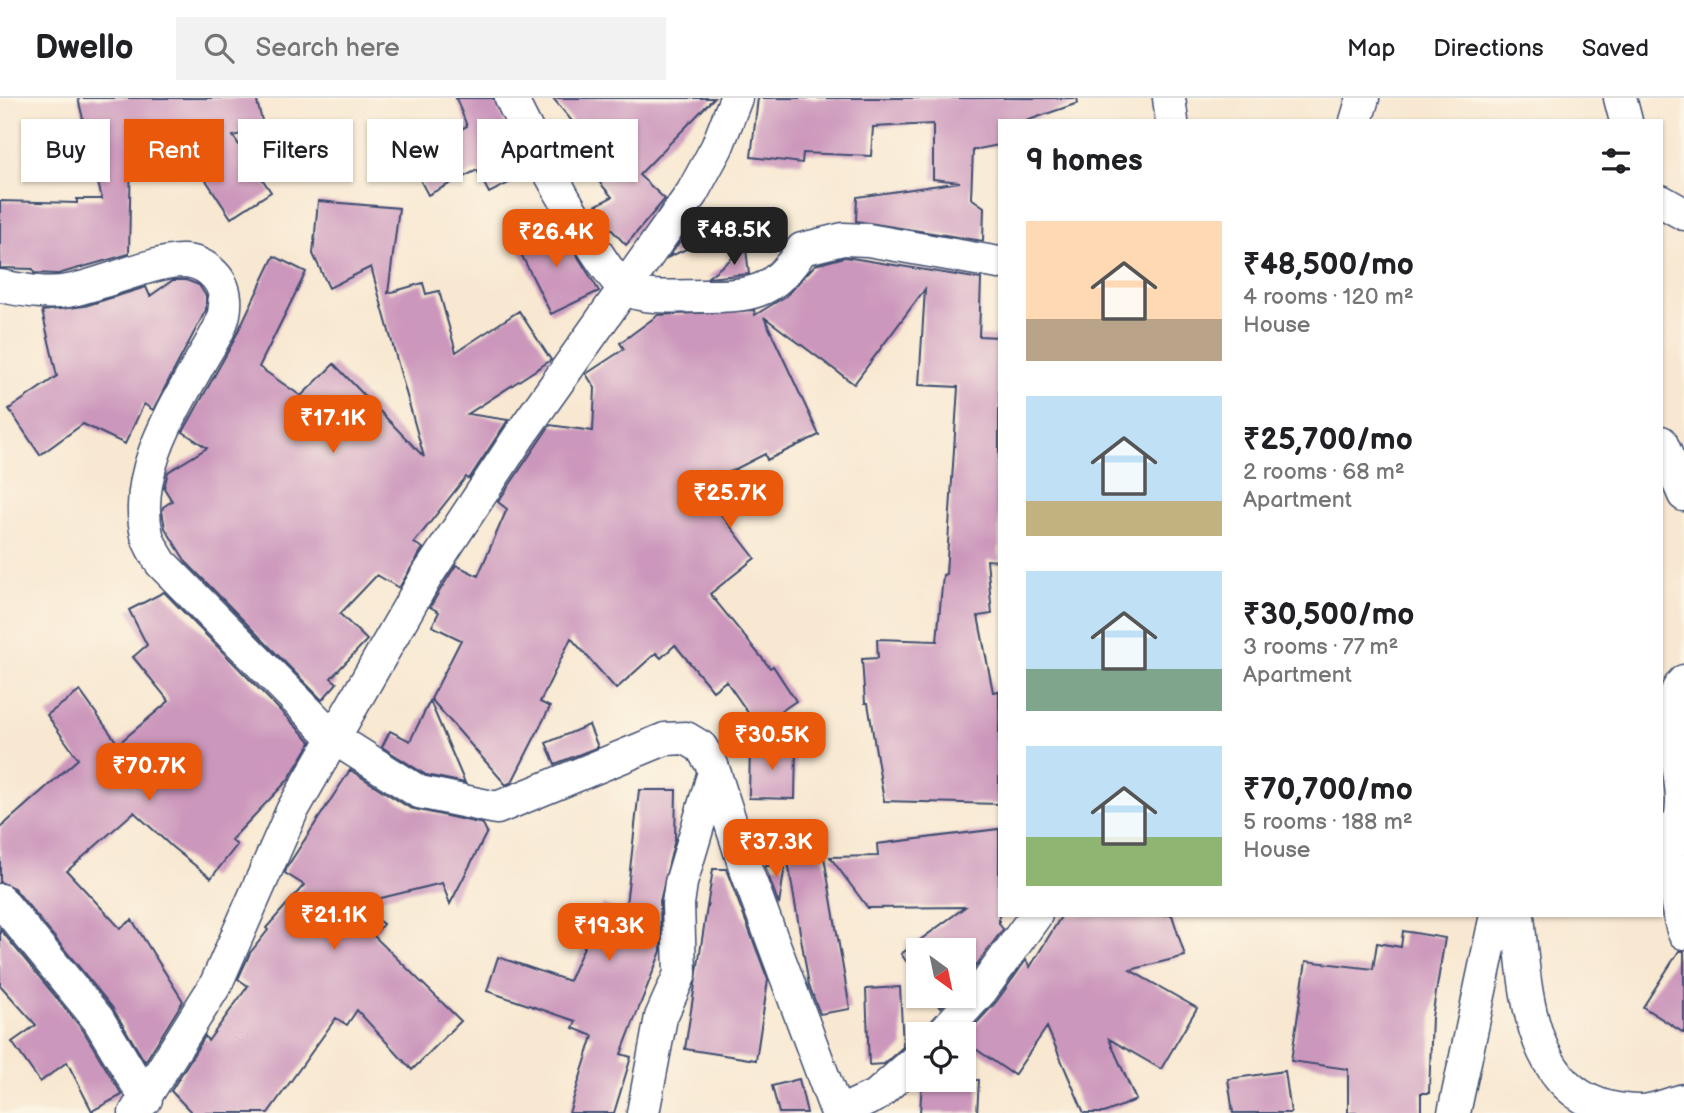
<!DOCTYPE html>
<meta charset="utf-8">
<style>
body{margin:0;font-family:"Balsamiq Sans",sans-serif;background:#f2f2f2;color:#202124;height:100vh;display:flex;flex-direction:column;font-size:26px;white-space:nowrap}
*{box-sizing:border-box;margin:0}
p{font-size:23px;color:#757577}
.icon{flex:none;width:38px;height:38px;fill:none;stroke:currentColor;stroke-width:2;stroke-linecap:round;stroke-linejoin:round}
.map{position:relative;flex:1;overflow:hidden}
.details{position:absolute;left:998px;top:21px;width:665px;height:798px;display:flex;flex-direction:column;background:#fff;border-radius:0px;box-shadow:0 2px 5px #0004}
.details>*{flex:none}
.top-card{position:absolute;left:21px;top:21px;width:665px;height:63px;display:flex;gap:14px}
.needle{width:46px;rotate:147deg}
.tools{position:absolute;left:906px;top:840px;display:grid;gap:14px}
.tools a{display:grid;place-items:center;width:70px;height:70px;border-radius:0px;background:#fff;box-shadow:0 2px 5px #0004;font-size:35px}
.price{position:absolute;translate:-50% -60px;padding:0 16px;border-radius:14px;background:#ea580c;color:#fff;font-size:23px;line-height:46px;filter:drop-shadow(0 2px 4px #0008)}
.price::after{content:'';position:absolute;left:50%;top:42px;width:21px;height:16px;margin-left:-10px;background:inherit;clip-path:polygon(0 0,100% 0,50% 100%)}
.price.active{background:#222;color:#fff}
ul{padding:0;list-style:none}
li{display:flex;align-items:center;gap:21px;height:175px;padding:0 28px}
li span{display:grid;place-items:center;flex:none;width:196px;height:140px;border-radius:0px;color:#555}
li>.icon{margin-inline-start:auto}
span .icon{width:84px;height:84px;fill:#fffc;stroke-width:1}
li b{font-size:30px}
h2{display:flex;justify-content:space-between;align-items:center;height:84px;padding:0 28px;font-size:30px}
.pill{padding:0 24px;border-radius:0px;background:#fff;box-shadow:0 2px 5px #0004;font-size:24px;line-height:63px}
.pill.active{background:#ea580c;color:#fff}
header{display:flex;align-items:center;gap:42px;box-sizing:border-box;height:98px;padding:0 35px;background:#fff;border-bottom:2px solid #e0e0e0}
header strong{font-size:33px}
nav{display:flex;gap:38px;margin-inline-start:auto;font-size:24px}
.search{width:490px;height:63px;background:#f2f2f2;display:flex;align-items:center;gap:18px;box-sizing:border-box;padding:0 24px;border-radius:0px;color:#757577;font-size:26px}
.map>svg:first-child{display:block}
.building{fill:#cc97bc}
.lines{fill:none;stroke-linecap:round;stroke-linejoin:round}
.minor-casing{stroke:#3c4b6f;stroke-width:35}
.minor{stroke:#fff;stroke-width:32}
</style>
<header>
<strong>Dwello</strong>
<div class="search"><svg class="icon" aria-label="search" viewBox="0 0 24 24"><circle cx="10" cy="10" r="6"/><path d="M15 15l6 6"/></svg>Search here</div>
<nav><a>Map</a><a>Directions</a><a>Saved</a></nav>
</header>
<div class="map">
<svg width="1684" height="1015" viewBox="0 0 1684 1015">
<rect width="100%" height="100%" fill="#fcf5e5"/>
<filter id="ink" filterUnits="userSpaceOnUse"><feTurbulence type="fractalNoise" baseFrequency=".0143" numOctaves="2"/><feDisplacementMap in="SourceGraphic" scale="14" xChannelSelector="R" yChannelSelector="G"/><feConvolveMatrix kernelMatrix="1 2 1 2 8 2 1 2 1" color-interpolation-filters="sRGB"/></filter>
<filter id="wash" filterUnits="userSpaceOnUse"><feTurbulence type="fractalNoise" baseFrequency=".00686" numOctaves="4" result="noise"/><feDisplacementMap in="SourceGraphic" scale="28" xChannelSelector="R" yChannelSelector="G"/><feGaussianBlur stdDeviation="1.57" result="paint"/><feColorMatrix in="noise" values="0 0 0 0 0 0 0 0 0 0 0 0 0 0 0 0 0 1.4 0 .05"/><feComposite in="paint" operator="in"/></filter>
<g filter="url(#wash)">
<rect width="100%" height="100%" fill="#f8e8d1"/>
<g id="blocks">
<!-- building -->
<path class="building" d="M 78,0 L 256,0 L 264,30 L 233,38 L 271,94 L 231,120 L 180,43 L 131,55 L 129,156 L 58,176 L 34,175 L 33,171 L 0,170 L 0,103 L 77,105 L 77,101 L 102,101 Z
M 456,0 L 493,0 L 529,75 L 489,95 L 477,72 L 428,97 L 408,59 L 467,28 Z
M 553,0 L 714,0 L 639,77 L 665,101 L 626,147 L 591,110 L 612,99 L 584,66 L 598,55 Z
M 758,0 L 1077,0 L 1078,5 L 1026,23 L 999,23 L 999,47 L 973,52 L 971,100 L 984,109 L 983,143 L 856,123 L 857,99 L 960,84 L 933,81 L 933,26 L 873,29 L 871,58 L 803,55 L 802,65 L 751,59 Z
M 318,103 L 399,110 L 388,195 L 423,185 L 426,196 L 439,193 L 456,254 L 519,213 L 551,262 L 468,316 L 508,322 L 469,381 L 466,379 L 414,445 L 423,450 L 399,490 L 377,477 L 340,516 L 367,542 L 331,580 L 337,585 L 322,602 L 186,464 L 165,430 L 162,413 L 163,409 L 172,403 L 164,390 L 168,374 L 207,350 L 183,334 L 232,246 L 274,158 L 306,174 L 259,269 L 301,298 L 334,266 L 424,359 L 371,169 L 329,190 L 313,156 Z
M 558,126 L 599,193 L 551,216 L 516,146 Z
M 692,126 L 708,141 L 669,159 Z
M 746,151 L 749,176 L 707,180 L 735,158 Z
M 845,159 L 981,181 L 979,238 L 999,239 L 999,463 L 987,462 L 992,516 L 978,518 L 993,594 L 999,593 L 999,706 L 884,703 L 868,605 L 865,605 L 862,561 L 878,560 L 877,541 L 937,543 L 943,477 L 946,476 L 958,289 L 919,287 L 925,191 L 854,286 L 764,219 L 819,337 L 767,362 L 765,356 L 700,389 L 755,460 L 710,496 L 770,570 L 773,568 L 796,603 L 758,629 L 726,583 L 713,593 L 675,547 L 661,560 L 656,555 L 616,591 L 571,540 L 540,604 L 550,609 L 512,684 L 506,687 L 431,601 L 461,542 L 432,528 L 439,514 L 430,509 L 442,489 L 456,467 L 478,478 L 507,411 L 498,404 L 550,327 L 593,333 L 595,290 L 586,276 L 624,251 L 620,245 L 658,217 L 754,212 L 755,217 L 786,198 L 815,167 Z
M 173,182 L 186,182 L 199,187 L 206,198 L 206,212 L 153,312 L 144,306 L 125,346 L 83,326 L 40,357 L 9,311 L 57,278 L 42,213 L 85,208 L 146,189 L 150,198 Z
M 164,494 L 311,644 L 288,682 L 231,742 L 237,747 L 211,780 L 172,749 L 134,714 L 67,773 L 120,830 L 132,822 L 183,903 L 145,964 L 112,909 L 14,790 L 0,784 L 0,730 L 78,661 L 47,617 L 80,593 L 118,646 L 169,603 L 133,559 L 147,547 L 129,512 Z
M 430,603 L 465,685 L 426,677 L 382,649 L 390,633 L 410,643 Z
M 589,627 L 598,649 L 555,666 L 546,645 Z
M 750,647 L 796,648 L 795,701 L 749,700 Z
M 350,672 L 410,710 L 483,726 L 487,734 L 450,806 L 442,785 L 357,806 L 383,826 L 374,838 L 461,923 L 412,972 L 357,912 L 347,927 L 336,920 L 268,1015 L 192,1015 L 171,993 L 205,938 L 208,943 L 248,888 L 238,881 L 250,855 L 268,832 L 266,830 L 304,787 L 285,775 L 287,769 Z
M 639,692 L 676,692 L 675,741 L 660,803 L 661,853 L 621,956 L 631,959 L 614,1015 L 569,1015 L 593,938 L 573,930 L 576,923 L 487,893 L 498,859 L 569,883 L 603,806 L 625,816 Z
M 999,731 L 999,826 L 1003,831 L 964,884 L 964,852 L 919,852 L 919,881 L 901,856 L 965,809 L 868,810 L 830,759 L 878,758 L 877,746 Z
M 817,754 L 818,759 L 824,759 L 850,911 L 820,916 L 809,887 L 787,758 Z
M 785,767 L 779,807 L 765,768 Z
M 713,771 L 726,771 L 768,882 L 756,962 L 685,951 Z
M 1062,817 L 1172,817 L 1185,858 L 1130,872 L 1197,910 L 1161,971 L 1109,941 L 1136,1002 L 1104,1015 L 1084,1015 L 1047,929 L 1014,977 L 964,943 L 964,939 L 996,904 L 1026,862 L 1030,869 Z
M 0,831 L 83,932 L 122,997 L 92,1013 L 67,964 L 40,984 L 12,944 L 36,927 L 0,887 Z
M 1403,833 L 1445,840 L 1432,919 L 1429,995 L 1421,995 L 1421,1015 L 1348,1015 L 1348,971 L 1291,963 L 1306,863 L 1373,871 L 1377,845 L 1401,849 Z
M 1679,853 L 1684,853 L 1684,935 L 1643,909 Z
M 900,889 L 903,949 L 884,966 L 869,967 L 866,891 Z
M 931,898 L 952,898 L 940,910 Z
M 1285,973 L 1291,1015 L 1233,1015 L 1228,981 Z
M 799,981 L 807,1015 L 779,1015 L 772,988 Z
M 922,982 L 979,982 L 977,1015 L 920,1015 Z"/>
</g>
</g>
<g filter="url(#ink)">
<use href="#blocks" fill-opacity="0" stroke="#3c4b6f" stroke-width="2"/>
<g class="lines">
<!-- minor casing -->
<g class="minor-casing">
<path id="minor" d="M 511,0 C 525,31 603,178 626,191 C 648,203 685,197 710,198 C 757,198 776,192 802,151 L 843,141 L 868,142 L 999,165
M 1169,0 L 1172,23
M 1620,0 L 1626,23
M 1356,23 L 1363,0
M 1661,103 L 1684,116
M 0,188 C 23,192 45,197 68,193 C 102,187 150,164 181,163 C 203,162 223,179 225,200 C 227,223 214,240 203,259 C 174,311 132,374 147,437 C 149,447 156,456 161,465 L 334,640 L 419,694 L 497,710 L 665,641 L 686,640 L 701,649 L 712,667 L 744,766 L 837,1015
M 1661,344 L 1684,397
M 1661,732 C 1675,766 1672,801 1684,835
M 1669,751 C 1676,737 1682,721 1682,704 C 1683,671 1659,607 1684,583
M 0,802 L 98,921 L 146,1001
M 1518,817 C 1526,900 1529,1015 1643,1013 C 1656,1012 1671,1005 1684,1002
M 942,936 L 981,893 L 1036,817
M 135,1015 L 216,886 L 292,713 L 426,479 L 520,337 L 692,95 L 717,49 L 736,0
M 643,1015 L 661,919 L 680,876 L 678,806 L 681,785 L 714,674
M 838,1015 L 877,997 L 919,959
M 1454,1015 L 1496,817"/>
</g>
<!-- minor -->
<use href="#minor" class="minor"/>
</g>
</g>
</svg>
<div class="tools">
<a><svg class="needle" viewBox="-14 -14 28 28"><path d="M0-13l5 13h-10z" fill="#e53935"/><path d="M0 13l5-13h-10z" fill="#757577"/></svg></a>
<a><svg class="icon" aria-label="locate" viewBox="0 0 24 24"><circle cx="12" cy="12" r="6"/><path d="M12 2v4M12 18v4M2 12h4M18 12h4"/></svg></a>
</div>
<b class="price active" style="left:734px;top:169px">₹48.5K</b>
<b class="price" style="left:556px;top:171px">₹26.4K</b>
<b class="price" style="left:333px;top:357px">₹17.1K</b>
<b class="price" style="left:730px;top:432px">₹25.7K</b>
<b class="price" style="left:772px;top:674px">₹30.5K</b>
<b class="price" style="left:149px;top:705px">₹70.7K</b>
<b class="price" style="left:776px;top:781px">₹37.3K</b>
<b class="price" style="left:334px;top:854px">₹21.1K</b>
<b class="price" style="left:609px;top:865px">₹19.3K</b>
<div class="top-card">
<a class="pill">Buy</a>
<a class="pill active">Rent</a>
<a class="pill">Filters</a>
<a class="pill">New</a>
<a class="pill">Apartment</a>
</div>
<section class="details">
<h2>9 homes<svg class="icon" aria-label="filters" viewBox="0 0 24 24"><path d="M4 7h16M4 17h16"/><circle cx="9" cy="7" r="2"/><circle cx="15" cy="17" r="2"/></svg></h2>
<ul>
<li><span style="background:linear-gradient(#ffd9b3 70%,#b9a48a 0)"><svg class="icon" aria-label="home" viewBox="0 0 24 24"><path d="M3 11l9-7 9 7M6 9v11h12V9"/></svg></span><div><b>₹48,500/mo</b><p>4 rooms · 120 m²</p><p>House</p></div></li>
<li><span style="background:linear-gradient(#bfe0f5 75%,#c2b280 0)"><svg class="icon" aria-label="home" viewBox="0 0 24 24"><path d="M3 11l9-7 9 7M6 9v11h12V9"/></svg></span><div><b>₹25,700/mo</b><p>2 rooms · 68 m²</p><p>Apartment</p></div></li>
<li><span style="background:linear-gradient(#bfe0f5 70%,#7fa58c 0)"><svg class="icon" aria-label="home" viewBox="0 0 24 24"><path d="M3 11l9-7 9 7M6 9v11h12V9"/></svg></span><div><b>₹30,500/mo</b><p>3 rooms · 77 m²</p><p>Apartment</p></div></li>
<li><span style="background:linear-gradient(#bfe0f5 65%,#8fb573 0)"><svg class="icon" aria-label="home" viewBox="0 0 24 24"><path d="M3 11l9-7 9 7M6 9v11h12V9"/></svg></span><div><b>₹70,700/mo</b><p>5 rooms · 188 m²</p><p>House</p></div></li>
</ul>
</section>
</div>
